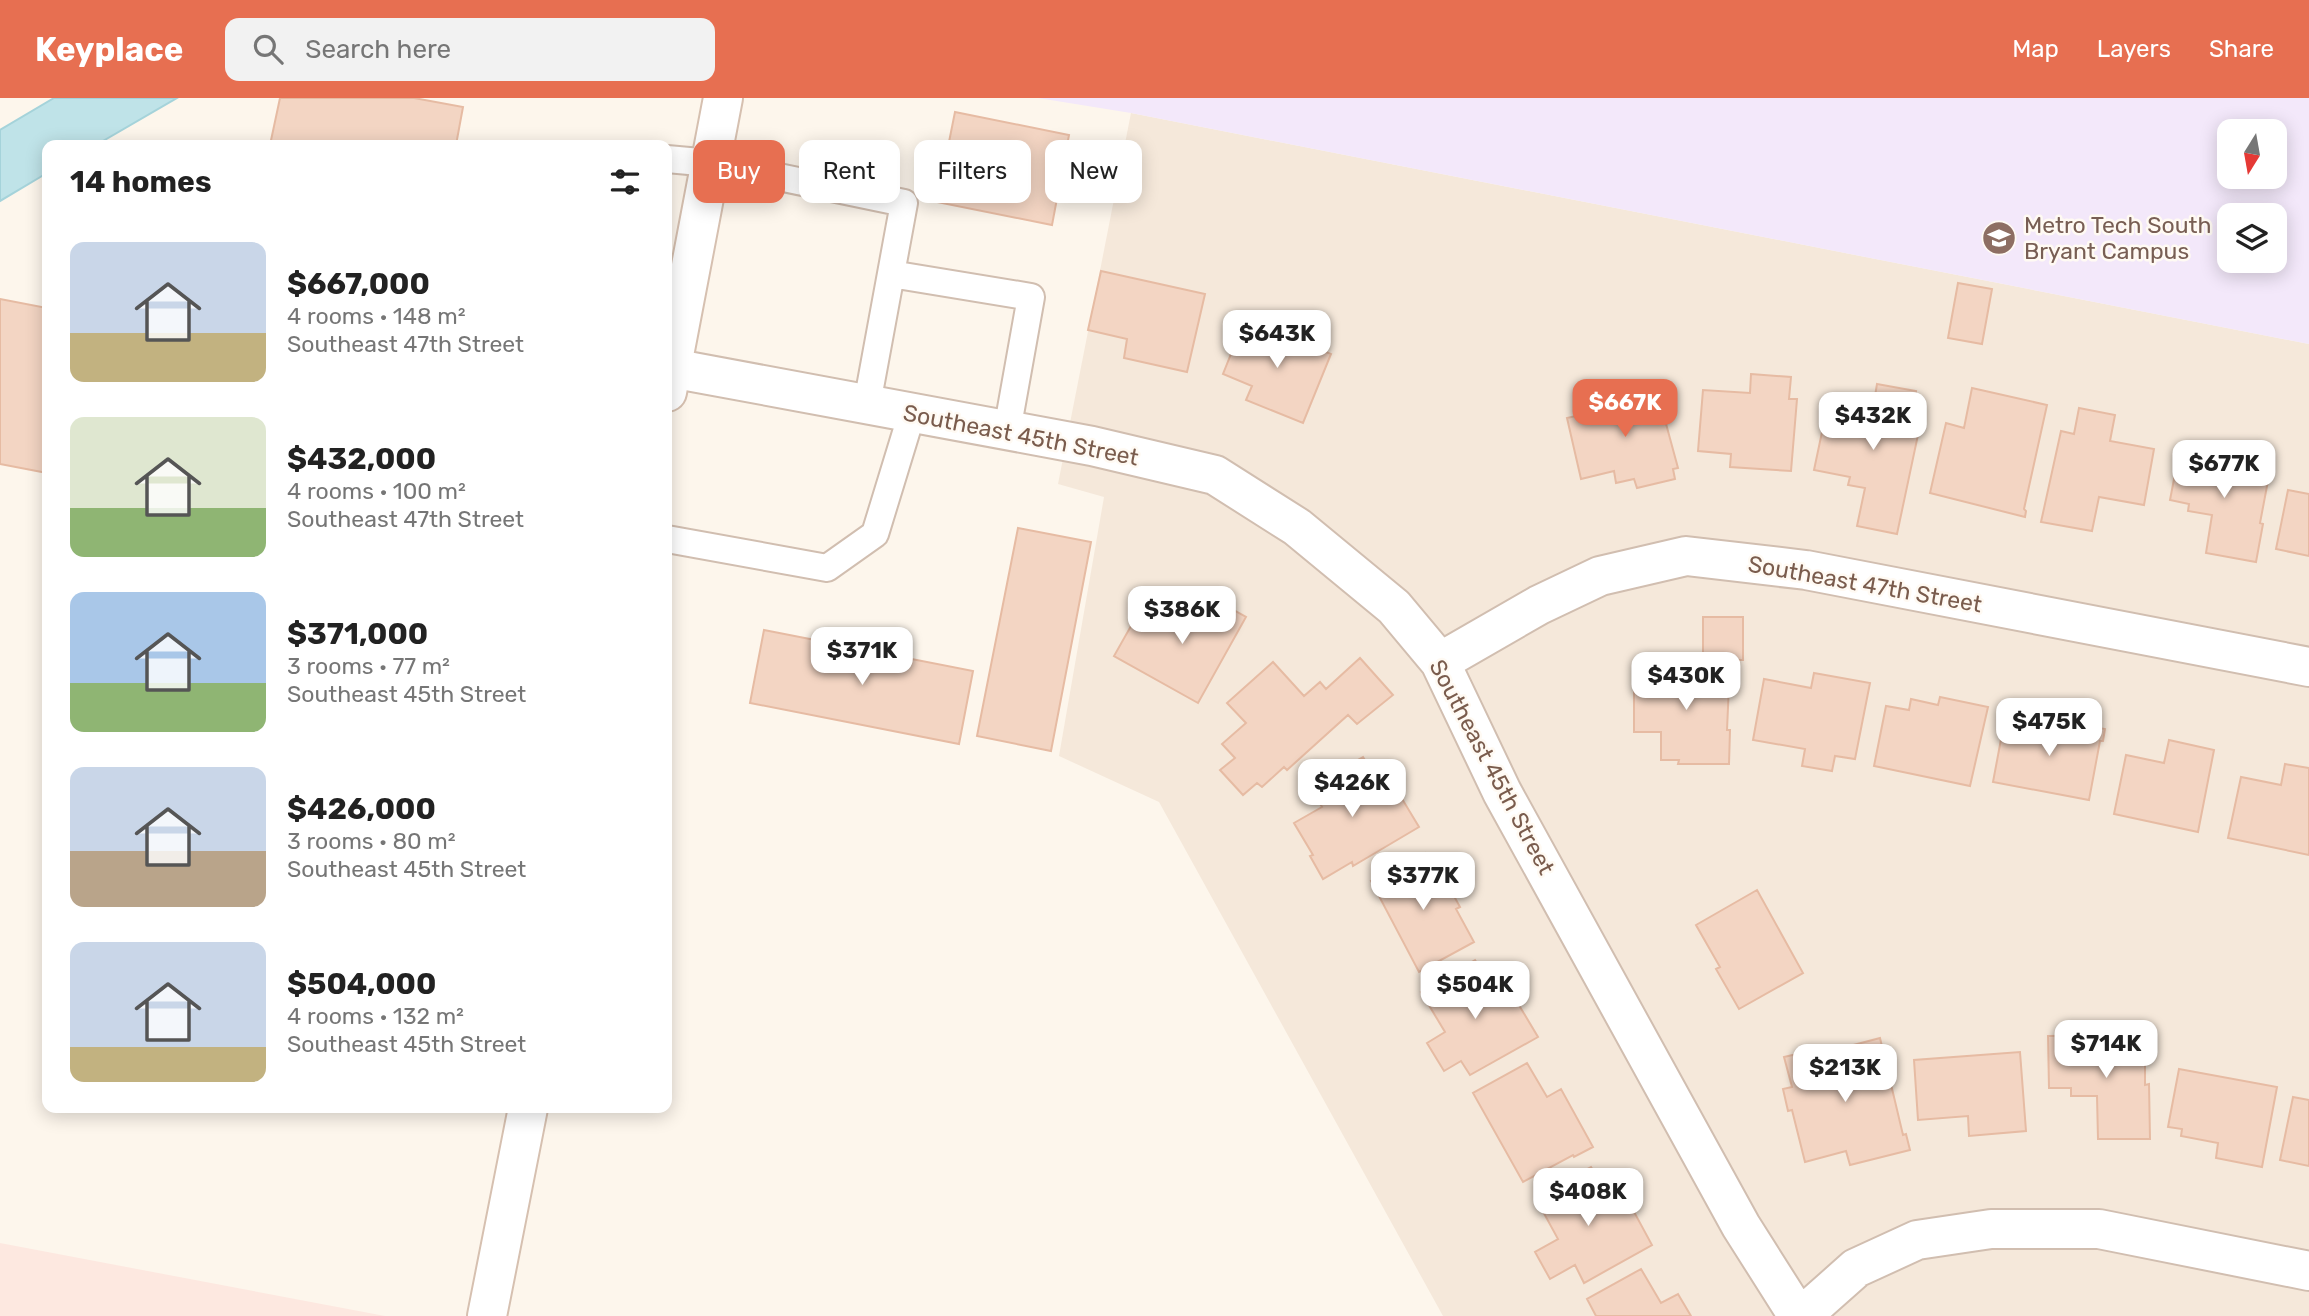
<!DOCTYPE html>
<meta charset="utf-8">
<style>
body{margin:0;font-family:Rubik,sans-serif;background:#f2f2f2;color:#222;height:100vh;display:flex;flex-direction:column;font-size:26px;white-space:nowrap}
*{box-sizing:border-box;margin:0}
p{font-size:23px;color:#767676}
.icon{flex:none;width:38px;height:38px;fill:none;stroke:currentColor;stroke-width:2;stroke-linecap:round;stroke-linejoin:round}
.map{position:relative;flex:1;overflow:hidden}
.sheet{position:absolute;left:42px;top:42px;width:630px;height:973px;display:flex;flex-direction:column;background:#fff;border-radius:14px;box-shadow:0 4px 18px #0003}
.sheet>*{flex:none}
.hud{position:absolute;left:693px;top:42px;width:665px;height:63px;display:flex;gap:14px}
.needle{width:46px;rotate:191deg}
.controls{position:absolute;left:2217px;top:21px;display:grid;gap:14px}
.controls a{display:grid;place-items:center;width:70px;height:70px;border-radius:14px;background:#fff;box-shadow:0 4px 18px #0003;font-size:35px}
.price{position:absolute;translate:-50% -60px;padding:0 16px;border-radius:14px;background:#fff;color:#222;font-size:23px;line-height:46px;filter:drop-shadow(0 2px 4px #0008)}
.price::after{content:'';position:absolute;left:50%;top:42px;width:21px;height:16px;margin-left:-10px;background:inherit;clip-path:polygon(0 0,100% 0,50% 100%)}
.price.on{background:#e76f51;color:#fff}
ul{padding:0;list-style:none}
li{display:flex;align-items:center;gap:21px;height:175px;padding:0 28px}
li span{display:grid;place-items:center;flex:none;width:196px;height:140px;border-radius:14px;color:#555}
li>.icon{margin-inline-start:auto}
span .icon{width:84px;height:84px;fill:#fffc;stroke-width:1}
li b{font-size:30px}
h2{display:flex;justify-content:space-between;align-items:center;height:84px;padding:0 28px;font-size:30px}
.pill{padding:0 24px;border-radius:14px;background:#fff;box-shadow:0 4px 18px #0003;font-size:24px;line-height:63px}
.pill.on{background:#e76f51;color:#fff}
header{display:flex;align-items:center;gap:42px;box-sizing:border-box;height:98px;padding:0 35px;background:#e76f51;color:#fff}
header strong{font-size:33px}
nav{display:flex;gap:38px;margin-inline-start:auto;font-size:24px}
.search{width:490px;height:63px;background:#f2f2f2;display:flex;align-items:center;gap:18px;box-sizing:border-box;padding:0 24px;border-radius:14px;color:#767676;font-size:26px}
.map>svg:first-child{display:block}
.residential{fill:#f5e8da}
.commercial{fill:#fde8e0}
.education{fill:#f3e8fa;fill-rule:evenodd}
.water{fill:#bfe3e8;stroke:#a5d3da;stroke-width:2}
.building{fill:#f3d5c3;stroke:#e6bba3;stroke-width:2}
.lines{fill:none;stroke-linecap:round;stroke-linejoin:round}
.service-casing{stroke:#d1beb0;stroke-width:30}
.minor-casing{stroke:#d1beb0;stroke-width:42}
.secondary-casing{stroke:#d6c0b0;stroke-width:42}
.service{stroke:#fff;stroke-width:26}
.minor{stroke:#fff;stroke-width:38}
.secondary{stroke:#fff;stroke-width:38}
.labels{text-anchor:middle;stroke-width:5;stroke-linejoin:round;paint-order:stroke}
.education-label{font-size:23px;fill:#785e54;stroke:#fffaf3;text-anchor:start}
.street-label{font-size:23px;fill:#7a5c4d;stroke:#fffaf3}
</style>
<header>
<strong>Keyplace</strong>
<div class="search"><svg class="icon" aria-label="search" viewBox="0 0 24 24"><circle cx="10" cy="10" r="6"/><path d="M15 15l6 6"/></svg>Search here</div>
<nav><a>Map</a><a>Layers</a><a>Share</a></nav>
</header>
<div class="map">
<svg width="2309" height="1218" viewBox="0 0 2309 1218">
<rect width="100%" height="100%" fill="#fdf6ec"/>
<!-- residential -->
<path class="residential" d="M 1131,15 L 2309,246 L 2309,1218 L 1443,1218 L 1159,704 L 1059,658 L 1104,399 L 1058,386 Z"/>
<!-- commercial -->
<path class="commercial" d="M 0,1145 L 385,1218 L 0,1218 Z"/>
<!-- education -->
<path class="education" d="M 1038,0 L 2309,0 L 2309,246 L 1131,15 ZM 2230,33 L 2275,33 L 2275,79 L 2230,79 ZM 2230,117 L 2275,117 L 2275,163 L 2230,163 Z"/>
<!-- water -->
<path class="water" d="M 54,0 L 177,0 L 96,47 L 47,47 L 47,75 L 0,103 L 0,32 Z"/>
<!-- building -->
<path class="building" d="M 280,0 L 414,0 L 463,9 L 456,47 L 270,47 Z
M 955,14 L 1069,37 L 1052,127 L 937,104 Z
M 1101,173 L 1205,196 L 1187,274 L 1124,260 L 1127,241 L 1088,232 Z
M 1958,185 L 1992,191 L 1982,246 L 1948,240 Z
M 0,201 L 47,210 L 47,375 L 0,366 Z
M 1245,221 L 1331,256 L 1303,325 L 1246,302 L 1252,288 L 1223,276 Z
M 1751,276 L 1791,279 L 1789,301 L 1797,301 L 1791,373 L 1730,369 L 1731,356 L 1698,353 L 1703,292 L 1750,295 Z
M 1640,283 L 1644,303 L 1659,300 L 1678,370 L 1673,371 L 1675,381 L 1637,390 L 1634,381 L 1616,385 L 1614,373 L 1581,381 L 1567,320 L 1603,312 L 1599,293 Z
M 1877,286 L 1916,293 L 1912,317 L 1922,318 L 1897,436 L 1857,428 L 1865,390 L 1848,387 L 1850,379 L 1814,372 L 1829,301 L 1873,310 Z
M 1972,290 L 2047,307 L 2024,411 L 2026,413 L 2025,419 L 1930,395 L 1946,325 L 1964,330 Z
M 2079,310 L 2115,317 L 2110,343 L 2154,351 L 2144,407 L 2099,399 L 2092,433 L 2041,424 L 2061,333 L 2074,336 Z
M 2180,350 L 2271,367 L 2260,425 L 2263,426 L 2256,464 L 2206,455 L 2212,417 L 2188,413 L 2189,406 L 2170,402 Z
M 2288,392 L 2309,396 L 2309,458 L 2276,451 Z
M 1018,430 L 1091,444 L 1051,653 L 977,638 Z
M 1203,495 L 1246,519 L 1198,605 L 1114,558 L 1140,512 L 1155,520 L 1158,515 L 1184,530 Z
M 1703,519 L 1743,519 L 1743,562 L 1703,562 Z
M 764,532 L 973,573 L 959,646 L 750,605 Z
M 1360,560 L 1393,597 L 1357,626 L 1348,617 L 1287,672 L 1284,669 L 1262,689 L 1257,685 L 1243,697 L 1220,672 L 1235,660 L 1222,646 L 1246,625 L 1227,605 L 1273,564 L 1304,598 L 1320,584 L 1326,591 Z
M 1693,563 L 1730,564 L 1727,632 L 1730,632 L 1729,666 L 1678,666 L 1679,662 L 1661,662 L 1661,634 L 1634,634 L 1634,573 L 1693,574 Z
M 1814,575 L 1870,585 L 1855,661 L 1835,658 L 1832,673 L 1802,668 L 1805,651 L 1753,642 L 1764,581 L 1811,590 Z
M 1940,599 L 1988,609 L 1970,688 L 1874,668 L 1886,608 L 1909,612 L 1911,601 L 1938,607 Z
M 2005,620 L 2068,632 L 2070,625 L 2105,631 L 2103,643 L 2100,643 L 2089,702 L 1993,684 Z
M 2169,642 L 2214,652 L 2198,734 L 2114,716 L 2126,657 L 2164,665 Z
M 1363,659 L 1391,705 L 1401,699 L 1419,729 L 1353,768 L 1352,764 L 1323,781 L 1310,758 L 1313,757 L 1294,725 L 1322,709 L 1310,689 Z
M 2285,666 L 2309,670 L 2309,757 L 2228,740 L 2241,679 L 2281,687 Z
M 1425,755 L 1438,780 L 1443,778 L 1460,809 L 1456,811 L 1474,844 L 1419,874 L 1371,783 Z
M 1757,792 L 1803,875 L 1739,911 L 1716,871 L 1720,869 L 1696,827 Z
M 1475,862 L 1497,899 L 1510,892 L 1538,939 L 1470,977 L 1461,963 L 1444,973 L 1427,945 L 1445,934 L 1421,894 Z
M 2145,937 L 2145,987 L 2149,986 L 2150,1041 L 2098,1041 L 2097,998 L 2071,998 L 2071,990 L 2049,990 L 2048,938 Z
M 1880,940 L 1903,1037 L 1906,1036 L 1910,1052 L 1850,1067 L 1846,1053 L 1805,1064 L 1792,1012 L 1788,1013 L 1783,991 L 1792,989 L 1784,959 L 1818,951 L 1819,956 Z
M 2020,954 L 2026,1033 L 1969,1038 L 1968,1018 L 1918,1022 L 1914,962 Z
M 1527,965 L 1547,999 L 1561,991 L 1593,1049 L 1574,1059 L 1573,1057 L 1523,1084 L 1473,995 Z
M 2179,971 L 2277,989 L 2262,1069 L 2216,1060 L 2218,1045 L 2181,1038 L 2182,1031 L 2168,1029 Z
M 2293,999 L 2309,1002 L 2309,1068 L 2280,1062 Z
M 1591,1069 L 1613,1106 L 1626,1099 L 1652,1147 L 1584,1185 L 1575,1167 L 1550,1181 L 1535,1154 L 1558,1141 L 1535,1099 Z
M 1641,1171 L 1661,1205 L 1678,1196 L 1691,1218 L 1596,1218 L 1587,1201 Z"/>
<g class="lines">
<!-- service casing -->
<g class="service-casing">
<path id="service" d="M 667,61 L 711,65 L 904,105 L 867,306
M 891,176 L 1031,199 L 1007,333
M 667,441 L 827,470 L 875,436 L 912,315"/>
</g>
<!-- minor casing -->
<g class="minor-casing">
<path id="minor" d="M 671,270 L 1092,348 L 1215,377 L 1297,429 L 1394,509 L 1440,564 L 1502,694 L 1741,1128 L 1798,1218
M 1440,564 L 1539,507 L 1600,478 L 1686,458 L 1806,472 L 2309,569
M 1802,1218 L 1856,1170 L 1917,1142 L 1991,1131 L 2099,1131 L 2309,1173"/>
</g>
<!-- secondary casing -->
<g class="secondary-casing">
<path id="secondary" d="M 667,294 L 723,0
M 487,1218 L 528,1010"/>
</g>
<!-- service -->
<use href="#service" class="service"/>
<!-- minor -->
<use href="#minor" class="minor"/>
<!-- secondary -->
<use href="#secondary" class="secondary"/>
</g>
<!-- icons -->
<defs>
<g id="school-disc" transform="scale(1.75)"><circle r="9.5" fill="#8d6e63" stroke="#fffaf3"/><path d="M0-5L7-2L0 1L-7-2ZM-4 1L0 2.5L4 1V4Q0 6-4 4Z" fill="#fff"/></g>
</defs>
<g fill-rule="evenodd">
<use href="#school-disc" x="1999" y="140"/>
</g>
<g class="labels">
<!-- education labels -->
<g class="education-label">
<text x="2024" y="135">Metro Tech South<tspan x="2024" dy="26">Bryant Campus</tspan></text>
</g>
<!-- street labels -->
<g class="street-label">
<text transform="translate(1021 337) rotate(11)" y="8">Southeast 45th Street</text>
<text transform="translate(1865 486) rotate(10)" y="8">Southeast 47th Street</text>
<text transform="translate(1492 669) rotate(62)" y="8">Southeast 45th Street</text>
</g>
</g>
</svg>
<div class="controls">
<a><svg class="needle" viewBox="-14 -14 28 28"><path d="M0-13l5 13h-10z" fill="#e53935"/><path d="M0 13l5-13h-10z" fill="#767676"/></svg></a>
<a><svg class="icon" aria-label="layers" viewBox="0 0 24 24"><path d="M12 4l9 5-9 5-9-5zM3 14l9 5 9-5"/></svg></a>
</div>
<b class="price" style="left:1277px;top:272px">$643K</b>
<b class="price on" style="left:1625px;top:341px">$667K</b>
<b class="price" style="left:1873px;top:354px">$432K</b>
<b class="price" style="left:2224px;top:402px">$677K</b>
<b class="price" style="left:1182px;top:548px">$386K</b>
<b class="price" style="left:862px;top:589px">$371K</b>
<b class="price" style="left:1686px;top:614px">$430K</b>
<b class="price" style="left:2049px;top:660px">$475K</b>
<b class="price" style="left:1352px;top:721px">$426K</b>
<b class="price" style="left:1423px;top:814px">$377K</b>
<b class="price" style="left:1475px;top:923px">$504K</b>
<b class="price" style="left:2106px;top:982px">$714K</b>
<b class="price" style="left:1845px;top:1006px">$213K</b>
<b class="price" style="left:1588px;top:1130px">$408K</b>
<div class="hud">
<a class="pill on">Buy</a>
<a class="pill">Rent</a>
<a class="pill">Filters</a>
<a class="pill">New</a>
</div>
<section class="sheet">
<h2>14 homes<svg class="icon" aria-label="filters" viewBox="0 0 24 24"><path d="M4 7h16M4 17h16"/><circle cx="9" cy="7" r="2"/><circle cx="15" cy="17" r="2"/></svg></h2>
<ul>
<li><span style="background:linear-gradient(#c9d6e8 65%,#c2b280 0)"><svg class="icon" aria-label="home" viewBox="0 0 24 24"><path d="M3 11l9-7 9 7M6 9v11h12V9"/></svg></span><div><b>$667,000</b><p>4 rooms · 148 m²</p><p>Southeast 47th Street</p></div></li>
<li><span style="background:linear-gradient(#dfe7d0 65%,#8fb573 0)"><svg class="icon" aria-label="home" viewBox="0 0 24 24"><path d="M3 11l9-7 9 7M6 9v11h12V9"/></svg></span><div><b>$432,000</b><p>4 rooms · 100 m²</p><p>Southeast 47th Street</p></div></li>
<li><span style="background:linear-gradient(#a9c7e8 65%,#8fb573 0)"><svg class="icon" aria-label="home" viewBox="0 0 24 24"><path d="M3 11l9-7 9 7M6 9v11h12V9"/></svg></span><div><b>$371,000</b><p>3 rooms · 77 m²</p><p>Southeast 45th Street</p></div></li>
<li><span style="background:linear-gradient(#c9d6e8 60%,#b9a48a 0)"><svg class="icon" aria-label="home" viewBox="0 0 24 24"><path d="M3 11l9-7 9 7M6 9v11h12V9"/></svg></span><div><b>$426,000</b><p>3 rooms · 80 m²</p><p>Southeast 45th Street</p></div></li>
<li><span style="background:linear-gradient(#c9d6e8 75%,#c2b280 0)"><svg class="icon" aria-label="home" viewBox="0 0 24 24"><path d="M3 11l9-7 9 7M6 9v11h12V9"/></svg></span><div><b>$504,000</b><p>4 rooms · 132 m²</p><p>Southeast 45th Street</p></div></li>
</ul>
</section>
</div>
